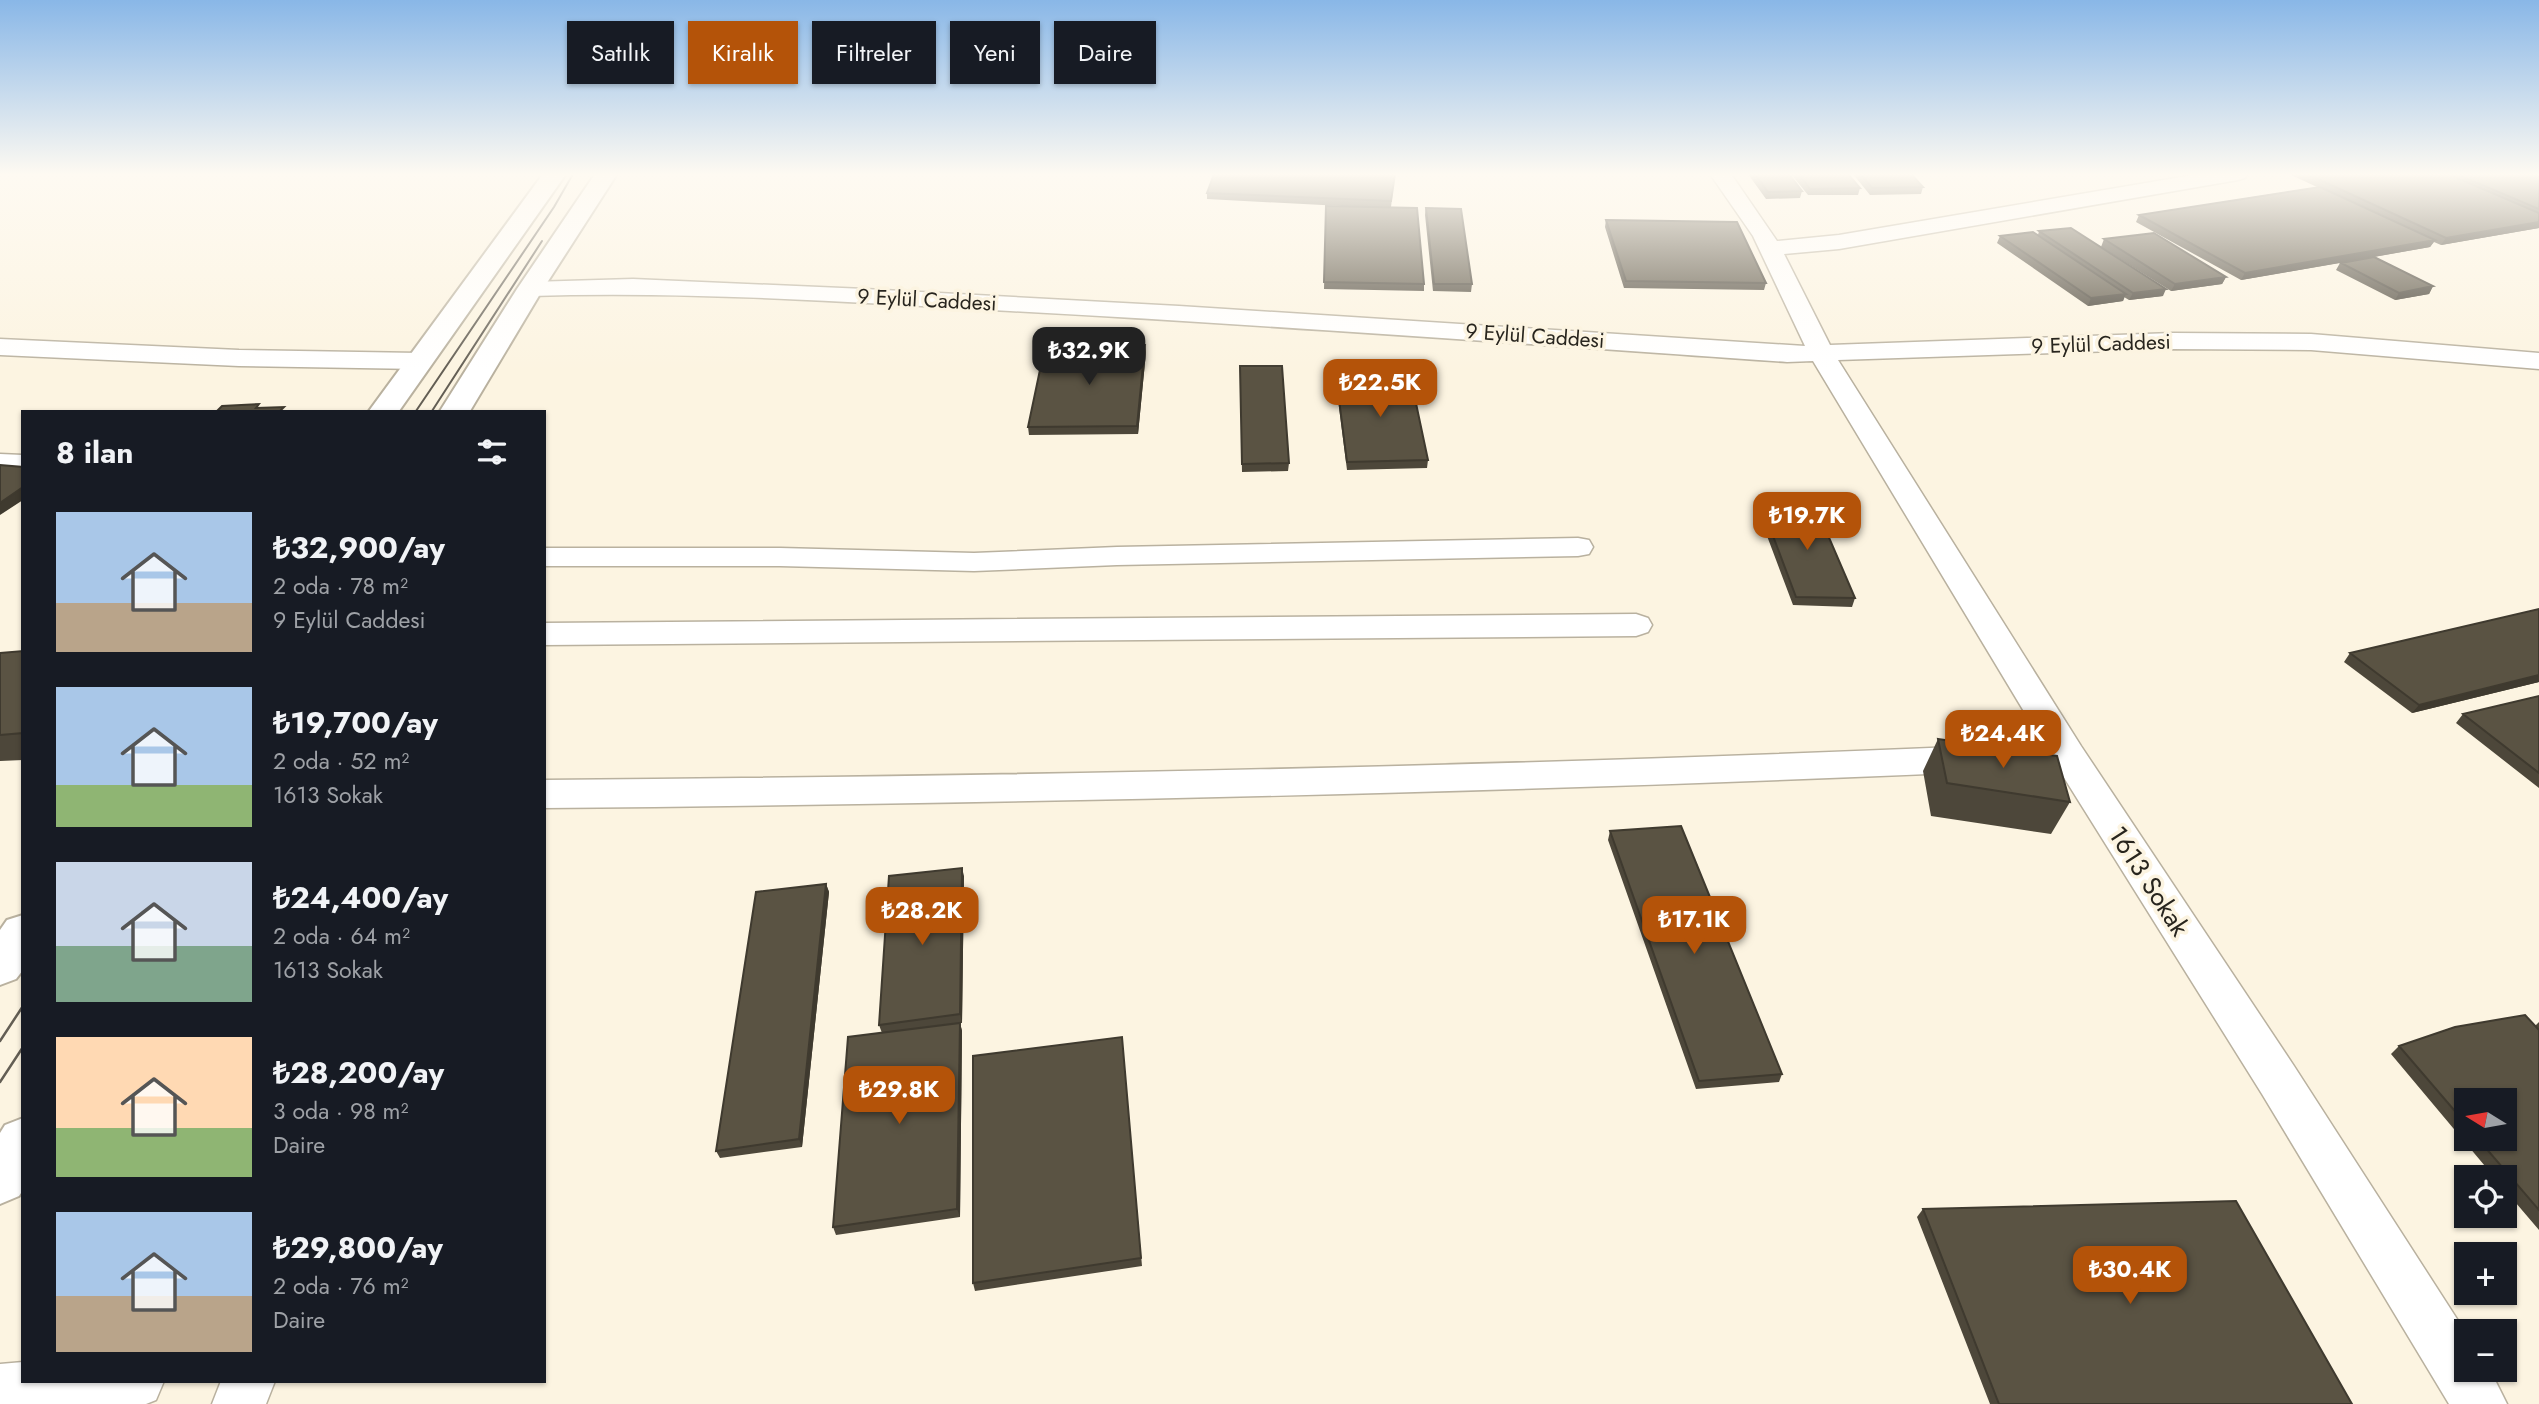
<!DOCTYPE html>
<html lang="tr">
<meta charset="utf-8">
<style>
body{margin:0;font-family:Jost,sans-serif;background:#242831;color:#f1f3f6;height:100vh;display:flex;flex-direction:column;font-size:26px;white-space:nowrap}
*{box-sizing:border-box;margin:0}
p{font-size:23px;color:#9ea1a6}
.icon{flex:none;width:38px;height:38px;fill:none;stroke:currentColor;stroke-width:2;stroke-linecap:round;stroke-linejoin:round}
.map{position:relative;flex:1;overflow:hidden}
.side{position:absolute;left:21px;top:410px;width:525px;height:973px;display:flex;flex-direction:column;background:#171b24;border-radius:0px;box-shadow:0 2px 5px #0004}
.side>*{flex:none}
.guide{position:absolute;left:567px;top:21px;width:665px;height:63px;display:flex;gap:14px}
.needle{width:46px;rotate:281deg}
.buttons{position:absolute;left:2454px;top:1088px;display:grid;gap:14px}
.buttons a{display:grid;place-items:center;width:63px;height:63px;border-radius:0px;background:#171b24;box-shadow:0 2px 5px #0004;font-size:35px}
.price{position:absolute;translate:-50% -60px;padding:0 16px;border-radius:14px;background:#b45309;color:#fff;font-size:23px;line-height:46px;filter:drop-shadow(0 2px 4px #0008)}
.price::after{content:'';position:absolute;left:50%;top:42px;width:21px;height:16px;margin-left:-10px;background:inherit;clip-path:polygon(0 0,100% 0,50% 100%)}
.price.current{background:#222;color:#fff}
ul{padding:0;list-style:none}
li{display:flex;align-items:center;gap:21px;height:175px;padding:0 35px}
li span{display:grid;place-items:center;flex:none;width:196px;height:140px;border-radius:0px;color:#555}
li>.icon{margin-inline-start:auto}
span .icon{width:84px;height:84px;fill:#fffc;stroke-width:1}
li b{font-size:30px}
h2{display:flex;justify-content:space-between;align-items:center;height:84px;padding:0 35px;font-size:30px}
.tag{padding:0 24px;border-radius:0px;background:#171b24;box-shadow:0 2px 5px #0004;font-size:24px;line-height:63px}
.tag.current{background:#b45309;color:#fff}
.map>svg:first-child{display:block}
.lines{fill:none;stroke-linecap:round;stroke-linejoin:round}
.minor-casing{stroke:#b9b19f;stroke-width:3}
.major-casing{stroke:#b9b19f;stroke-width:4}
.minor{fill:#fff;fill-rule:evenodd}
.major{fill:#fff;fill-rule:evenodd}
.tram-far1{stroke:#635e54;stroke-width:2}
.tram{stroke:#635e54;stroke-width:2.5}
.wall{fill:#4d473a;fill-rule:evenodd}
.shaded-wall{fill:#3f3a2f}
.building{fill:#5a5343;stroke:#3f3a2f;stroke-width:2}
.labels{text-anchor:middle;stroke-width:7;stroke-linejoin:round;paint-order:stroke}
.far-street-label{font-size:21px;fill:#28251e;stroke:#fcf4e1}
.street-label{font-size:26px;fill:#28251e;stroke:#fcf4e1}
</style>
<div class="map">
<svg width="2539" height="1404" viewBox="0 0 2539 1404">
<rect width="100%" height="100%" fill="#fcf4e1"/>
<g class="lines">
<!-- minor casing -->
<g class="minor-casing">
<path id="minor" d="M 1710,174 L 1731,174 L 1777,241 L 1839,235 L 2199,174 L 2248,174 L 2245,178 L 2238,180 L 1839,249 L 1784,254 L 1830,345 L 2173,333 L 2311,334 L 2539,353 L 2539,369 L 2311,350 L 2173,349 L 1838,360 L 2081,746 L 2294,1066 L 2466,1333 L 2466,1370 L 2490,1370 L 2507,1404 L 2449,1404 L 2262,1094 L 2058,768 C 1553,792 1049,803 544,808 L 544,780 C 1044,776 1543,766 2043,743 L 1813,361 L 1787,362 C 1528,344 1269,325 1010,311 C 850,302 690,291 530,296 L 522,294 L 518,289 L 522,284 L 530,282 L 633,279 L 865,289 L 1179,306 L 1805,346 L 1753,236 Z
M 0,339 L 239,350 L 419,353 L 428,356 L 432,361 L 428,366 L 419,369 L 239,366 L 0,355 Z
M 0,454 L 23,455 L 23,473 L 0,472 Z
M 1578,538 L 1589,540 L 1593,547 L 1589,554 L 1578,556 L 1117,565 L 974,571 L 780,566 L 544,566 L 544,548 L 780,548 L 974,553 L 1117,547 Z
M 1636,614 L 1648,618 L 1652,625 L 1648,632 L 1636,636 L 544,645 L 544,623 Z
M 23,1362 L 23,1381 L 164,1381 L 156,1400 L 146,1404 L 0,1404 L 0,1364 Z
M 221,1381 L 275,1381 L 266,1404 L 212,1404 Z"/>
</g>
<!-- major casing -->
<g class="major-casing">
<path id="major" d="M 543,174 L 566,174 L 399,411 L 369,411 Z
M 595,174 L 617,174 L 543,289 L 470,411 L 440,411 L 517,289 Z
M 23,915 L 23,970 L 16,979 L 0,985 L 0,930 L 7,920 Z
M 23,1118 L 23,1190 L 19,1196 L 0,1204 L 0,1133 L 5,1125 Z"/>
</g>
<!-- minor -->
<use href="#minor" class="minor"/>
<!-- major -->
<use href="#major" class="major"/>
<!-- tram-far1 -->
<path class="tram-far1" d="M 416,411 L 554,207 L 573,174
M 432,411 L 542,241"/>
<!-- tram -->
<path class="tram" d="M 0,1041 L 23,1006
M 0,1082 L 23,1047"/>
</g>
<!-- wall -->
<path class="wall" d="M 1395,174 L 1391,207 L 1424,284 L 1424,291 L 1324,289 L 1326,206 L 1361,207 L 1207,199 L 1207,193 Z
M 1748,174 L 1789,174 L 1802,191 L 1800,198 L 1766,199 Z
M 1791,174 L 1848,174 L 1860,188 L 1858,195 L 1808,195 Z
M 1853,174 L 1911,174 L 1923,187 L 1921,194 L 1870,195 Z
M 2289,174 L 2539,174 L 2539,228 L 2441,245 L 2434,242 L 2430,247 L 2374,257 L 2433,286 L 2429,294 L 2395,300 L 2336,270 L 2340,263 L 2241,280 L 2136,222 L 2139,215 L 2317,187 Z
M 1426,208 L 1472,284 L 1471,292 L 1433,291 L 1425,215 Z
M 1606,220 L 1766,283 L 1764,290 L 1624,288 L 1605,227 Z
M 2039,231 L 2163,296 L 2129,300 L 2124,297 L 2123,301 L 2088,306 L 1997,243 L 2000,236 L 2038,235 Z
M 2104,239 L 2226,277 L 2222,284 L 2171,291 L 2101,247 Z
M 1145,345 L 1146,352 L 1138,434 L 1029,435 L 1028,427 Z
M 1240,366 L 1289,463 L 1288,471 L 1242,472 Z
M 1336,376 L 1428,460 L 1427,468 L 1347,470 L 1336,384 Z
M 1761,504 L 1855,598 L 1852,607 L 1793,605 L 1758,512 Z
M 2539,609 L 2539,682 L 2412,713 L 2344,662 L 2350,653 Z
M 23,651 L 23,760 L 0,761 L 0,653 Z
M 2539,696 L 2539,788 L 2456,723 L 2463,714 Z
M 1938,739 L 2070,802 L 2051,834 L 1931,816 L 1923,771 Z
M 1610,831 L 1782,1074 L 1779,1082 L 1696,1089 L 1608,840 Z
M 964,876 L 962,1023 L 960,1023 L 962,1031 L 960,1217 L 836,1235 L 833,1227 L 882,1033 L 879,1025 Z
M 826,884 L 829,892 L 802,1147 L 720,1158 L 716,1151 Z
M 2539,1022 L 2539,1230 L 2504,1189 L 2504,1178 L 2495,1178 L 2391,1054 L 2399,1046 L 2535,1026 ZM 2466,1101 L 2504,1139 L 2466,1139 Z
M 1122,1037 L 1142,1266 L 975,1291 L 973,1283 Z
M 1923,1209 L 2352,1404 L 1990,1404 L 1917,1217 Z"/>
<!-- shaded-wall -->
<path class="shaded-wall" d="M 2539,222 L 2539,228 L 2441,245 L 2446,238 Z
M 2435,240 L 2430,247 L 2241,280 L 2245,273 Z
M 2226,277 L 2222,284 L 2171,291 L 2175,284 Z
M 2433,286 L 2429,294 L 2395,300 L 2399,293 Z
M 2166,289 L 2163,296 L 2129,300 L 2133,293 Z
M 2126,294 L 2123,301 L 2088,306 L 2091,298 Z
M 1145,345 L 1146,352 L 1138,434 L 1137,426 Z
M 23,487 L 23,500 L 0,515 L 0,503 Z
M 2539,675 L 2539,682 L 2412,713 L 2419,705 Z
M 962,868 L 964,876 L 962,1023 L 960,1014 Z
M 826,884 L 829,892 L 802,1147 L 799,1139 Z
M 960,1023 L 962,1031 L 960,1217 L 957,1209 Z"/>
<!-- building -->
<path class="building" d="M 1214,174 L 1395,174 L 1391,201 L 1207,193 Z
M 1755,174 L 1789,174 L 1802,191 L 1768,192 Z
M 1799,174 L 1848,174 L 1860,188 L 1810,189 Z
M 1861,174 L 1911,174 L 1923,187 L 1872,188 Z
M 2307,174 L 2448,174 L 2539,213 L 2539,222 L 2446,238 Z
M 2456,174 L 2539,174 L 2539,209 Z
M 2320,187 L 2435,240 L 2245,273 L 2139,215 Z
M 1326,206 L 1417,208 L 1424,284 L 1324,282 Z
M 1426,208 L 1461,209 L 1472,284 L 1434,284 Z
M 1606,220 L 1737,222 L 1766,283 L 1626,281 Z
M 2071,228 L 2166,289 L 2133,293 L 2039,231 Z
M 2033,232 L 2126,294 L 2091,298 L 2000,236 Z
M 2154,233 L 2226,277 L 2175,284 L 2104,239 Z
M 2374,257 L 2433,286 L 2399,293 L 2341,263 Z
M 1145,345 L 1137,426 L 1028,427 L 1045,346 Z
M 1240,366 L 1282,366 L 1289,463 L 1242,464 Z
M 1410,375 L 1428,460 L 1347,462 L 1336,376 Z
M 259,404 L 256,408 L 284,407 L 280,411 L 217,411 L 222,406 Z
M 0,465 L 23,467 L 23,487 L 0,503 Z
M 1761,504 L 1815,505 L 1855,598 L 1796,597 Z
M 2539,609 L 2539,675 L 2419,705 L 2350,653 Z
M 23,651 L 23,733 L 0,735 L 0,653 Z
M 2539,696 L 2539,773 L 2463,714 Z
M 1938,739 L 2057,756 L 2070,802 L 1947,783 Z
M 1681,826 L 1782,1074 L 1699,1081 L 1610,831 Z
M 962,868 L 960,1014 L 879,1025 L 889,876 Z
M 826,884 L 799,1139 L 716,1151 L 756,892 Z
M 2525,1015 L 2539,1030 L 2539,1210 L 2478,1139 L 2504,1139 L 2504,1101 L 2466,1101 L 2466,1124 L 2399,1046 L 2455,1027 Z
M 960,1023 L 957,1209 L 833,1227 L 848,1037 Z
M 1122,1037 L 1141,1258 L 973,1283 L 973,1056 Z
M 2236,1201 L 2352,1404 L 1999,1404 L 1923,1209 Z"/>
<!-- sky -->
<linearGradient id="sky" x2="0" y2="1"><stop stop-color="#89b7e7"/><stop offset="0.47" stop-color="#fefaf2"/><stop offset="1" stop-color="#fefaf2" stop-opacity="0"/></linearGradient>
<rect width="2539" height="371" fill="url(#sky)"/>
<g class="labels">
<!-- far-street labels -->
<g class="far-street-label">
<text transform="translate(927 300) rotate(3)" y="7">9 Eylül Caddesi</text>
<text transform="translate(1535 336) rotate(4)" y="7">9 Eylül Caddesi</text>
<text transform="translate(2101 344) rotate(-2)" y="7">9 Eylül Caddesi</text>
</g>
<!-- street labels -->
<g class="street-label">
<text transform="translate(2149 881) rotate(57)" y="9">1613 Sokak</text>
</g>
</g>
</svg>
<div class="buttons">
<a><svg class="needle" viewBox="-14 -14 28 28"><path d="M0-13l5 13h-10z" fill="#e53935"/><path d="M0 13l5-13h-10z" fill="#9ea1a6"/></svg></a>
<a><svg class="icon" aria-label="locate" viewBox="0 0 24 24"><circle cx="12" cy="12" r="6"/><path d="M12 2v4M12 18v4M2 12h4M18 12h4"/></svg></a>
<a>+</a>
<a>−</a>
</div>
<b class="price current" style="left:1089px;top:387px">₺32.9K</b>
<b class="price" style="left:1380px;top:419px">₺22.5K</b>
<b class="price" style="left:1807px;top:552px">₺19.7K</b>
<b class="price" style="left:2003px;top:770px">₺24.4K</b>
<b class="price" style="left:922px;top:947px">₺28.2K</b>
<b class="price" style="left:1694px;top:956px">₺17.1K</b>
<b class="price" style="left:899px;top:1126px">₺29.8K</b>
<b class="price" style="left:2130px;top:1306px">₺30.4K</b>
<div class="guide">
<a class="tag">Satılık</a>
<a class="tag current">Kiralık</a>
<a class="tag">Filtreler</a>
<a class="tag">Yeni</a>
<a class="tag">Daire</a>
</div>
<section class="side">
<h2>8 ilan<svg class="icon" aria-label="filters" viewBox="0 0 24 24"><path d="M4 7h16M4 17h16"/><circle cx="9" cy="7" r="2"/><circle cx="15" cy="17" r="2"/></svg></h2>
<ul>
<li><span style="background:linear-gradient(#a9c7e8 65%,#b9a48a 0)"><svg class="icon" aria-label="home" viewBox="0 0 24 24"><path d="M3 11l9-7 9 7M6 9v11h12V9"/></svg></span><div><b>₺32,900/ay</b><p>2 oda · 78 m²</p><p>9 Eylül Caddesi</p></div></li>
<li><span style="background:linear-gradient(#a9c7e8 70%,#8fb573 0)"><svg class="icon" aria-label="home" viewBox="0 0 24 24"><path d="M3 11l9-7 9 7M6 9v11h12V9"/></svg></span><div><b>₺19,700/ay</b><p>2 oda · 52 m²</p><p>1613 Sokak</p></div></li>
<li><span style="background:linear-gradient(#c9d6e8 60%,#7fa58c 0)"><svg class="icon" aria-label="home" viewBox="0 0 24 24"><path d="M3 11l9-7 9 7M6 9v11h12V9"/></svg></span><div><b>₺24,400/ay</b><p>2 oda · 64 m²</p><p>1613 Sokak</p></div></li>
<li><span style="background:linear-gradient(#ffd9b3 65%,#8fb573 0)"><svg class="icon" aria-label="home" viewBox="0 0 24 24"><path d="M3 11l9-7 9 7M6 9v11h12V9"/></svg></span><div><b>₺28,200/ay</b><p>3 oda · 98 m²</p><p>Daire</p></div></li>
<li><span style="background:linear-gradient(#a9c7e8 60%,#b9a48a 0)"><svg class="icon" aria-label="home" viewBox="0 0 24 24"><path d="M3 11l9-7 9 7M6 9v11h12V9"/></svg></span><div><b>₺29,800/ay</b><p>2 oda · 76 m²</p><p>Daire</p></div></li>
</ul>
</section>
</div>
